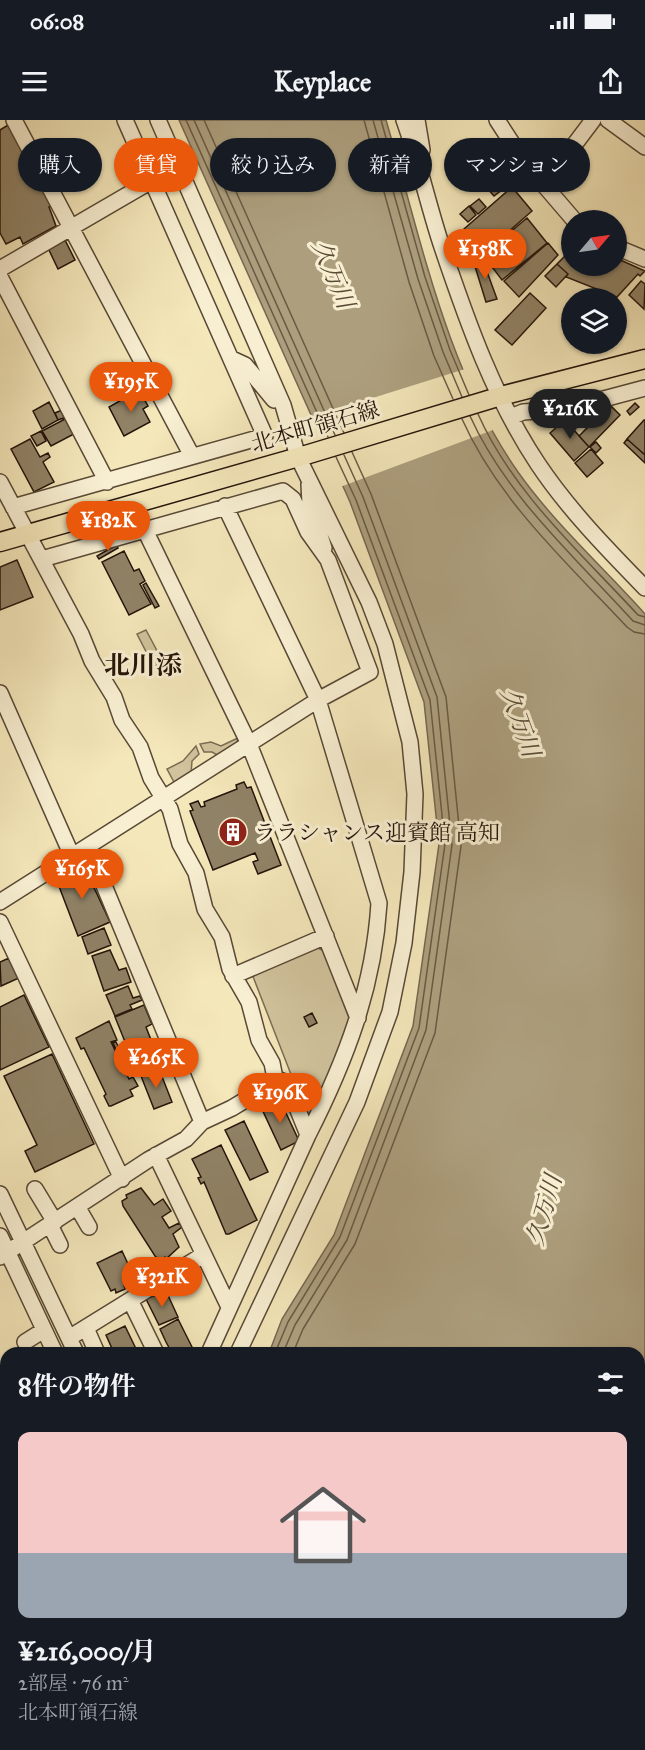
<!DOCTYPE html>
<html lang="ja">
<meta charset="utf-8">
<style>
body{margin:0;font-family:"IM FELL Great Primer","Noto Serif JP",serif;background:#20242c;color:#f1f3f6;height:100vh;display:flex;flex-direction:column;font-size:22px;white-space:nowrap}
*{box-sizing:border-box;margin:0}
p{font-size:20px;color:#9ea1a6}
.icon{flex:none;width:33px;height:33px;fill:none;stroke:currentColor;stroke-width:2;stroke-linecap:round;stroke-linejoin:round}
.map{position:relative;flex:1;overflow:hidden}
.side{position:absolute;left:0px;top:1227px;width:645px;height:404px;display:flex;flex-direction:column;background:#171b24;border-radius:18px 18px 0 0;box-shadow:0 2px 4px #0004}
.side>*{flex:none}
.hud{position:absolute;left:18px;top:18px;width:609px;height:54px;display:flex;gap:12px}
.needle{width:39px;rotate:61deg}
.tools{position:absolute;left:561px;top:90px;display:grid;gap:12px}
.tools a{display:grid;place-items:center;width:66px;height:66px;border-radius:50%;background:#171b24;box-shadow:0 2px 4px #0004;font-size:30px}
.price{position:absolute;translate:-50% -51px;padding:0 14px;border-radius:21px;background:#ea580c;color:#fff;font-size:20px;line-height:39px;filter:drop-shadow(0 2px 3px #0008)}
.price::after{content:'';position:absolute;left:50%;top:36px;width:18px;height:14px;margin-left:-9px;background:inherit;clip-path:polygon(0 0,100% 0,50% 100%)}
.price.current{background:#222;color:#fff}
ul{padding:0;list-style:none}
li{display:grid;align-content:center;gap:12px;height:318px;padding:0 18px}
li span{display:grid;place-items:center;height:186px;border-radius:12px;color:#555}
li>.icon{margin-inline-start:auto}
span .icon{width:108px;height:108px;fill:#fffc;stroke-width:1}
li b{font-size:26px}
h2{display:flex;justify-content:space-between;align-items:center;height:72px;padding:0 18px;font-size:26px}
.chip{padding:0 21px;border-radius:27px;background:#171b24;box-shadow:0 2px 4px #0004;font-size:21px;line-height:54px}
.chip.current{background:#ea580c;color:#fff}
.status{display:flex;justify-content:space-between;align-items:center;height:42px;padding:0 30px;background:#171b24;direction:ltr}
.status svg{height:16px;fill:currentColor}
header{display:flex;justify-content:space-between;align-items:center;height:78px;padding:0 18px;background:#171b24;font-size:27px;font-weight:800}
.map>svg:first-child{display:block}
.green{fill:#d1c39c;stroke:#7a6c53;stroke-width:1.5}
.water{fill:#ad9f7e;stroke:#766750;stroke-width:1.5}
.pier{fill:#f4e7ba}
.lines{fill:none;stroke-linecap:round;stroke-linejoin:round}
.shore{stroke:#685a44;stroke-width:1.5}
.building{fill:#908266;stroke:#24140a;stroke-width:1.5}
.minor-casing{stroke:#584936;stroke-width:18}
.major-casing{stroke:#24140a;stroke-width:21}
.minor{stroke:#f8efd2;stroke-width:15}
.major{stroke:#f4e7ba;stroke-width:18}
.labels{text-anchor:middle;stroke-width:6;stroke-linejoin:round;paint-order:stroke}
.street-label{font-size:22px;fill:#24140a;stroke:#f8efd2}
.poi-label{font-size:22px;fill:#24140a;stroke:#f8efd2;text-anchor:start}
.water-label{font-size:24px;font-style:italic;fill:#5b4c38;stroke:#f8efd2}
.quarter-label{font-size:26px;font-weight:bold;fill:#24140a;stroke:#f8efd2}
</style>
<div class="status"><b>06:08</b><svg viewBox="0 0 49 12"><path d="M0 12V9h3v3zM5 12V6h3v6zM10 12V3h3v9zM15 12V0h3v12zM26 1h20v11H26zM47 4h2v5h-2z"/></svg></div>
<header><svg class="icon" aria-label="menu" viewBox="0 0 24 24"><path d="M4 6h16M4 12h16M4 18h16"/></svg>Keyplace<svg class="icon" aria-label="share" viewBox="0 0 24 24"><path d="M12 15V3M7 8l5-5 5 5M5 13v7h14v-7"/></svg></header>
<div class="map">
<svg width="645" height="1630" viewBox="0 0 645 1630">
<rect width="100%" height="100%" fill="#f4e7ba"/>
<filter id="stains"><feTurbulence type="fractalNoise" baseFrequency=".00333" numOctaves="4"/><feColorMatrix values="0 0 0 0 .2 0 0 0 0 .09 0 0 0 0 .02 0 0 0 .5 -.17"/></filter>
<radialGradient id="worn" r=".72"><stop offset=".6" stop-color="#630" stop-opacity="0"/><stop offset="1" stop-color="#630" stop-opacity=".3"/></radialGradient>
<!-- green -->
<path class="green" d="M 146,510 L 163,542 L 154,547 L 137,514 Z
M 238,618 L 236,625 L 219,636 L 212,632 L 204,632 L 200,624 L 211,622 L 221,626 Z
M 196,626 L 199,634 L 192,641 L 191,654 L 175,664 L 167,649 L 183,641 Z
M 318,828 L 324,831 L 351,903 L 313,993 L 306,993 L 252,854 Z"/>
<!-- water -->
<path class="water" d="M 179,0 L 386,0 C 421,118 446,250 518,352 C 554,403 603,447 645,494 L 645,1557 L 639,1554 L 639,1233 L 269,1233 L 282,1199 L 334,1115 L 413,906 L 439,724 L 424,582 L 350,382 Z
M 639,1604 L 645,1606 L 645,1630 L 490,1630 L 497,1624 L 639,1624 Z
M 127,1624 L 433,1624 L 433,1625 L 429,1630 L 125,1630 Z"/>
<!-- pier -->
<path class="pier" d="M 465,249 L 493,310 L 340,367 L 309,298 Z"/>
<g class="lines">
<!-- shore -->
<path class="shore" d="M 186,0 L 328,317
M 194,0 L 335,315
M 204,0 L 344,313
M 364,0 L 409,162 L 434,236 L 453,279
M 373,0 L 418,159 L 443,232 L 462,277
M 381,0 L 425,157 L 450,230 L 469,275
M 478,294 C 513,373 581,433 638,495 L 645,497
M 470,296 C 506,376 575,437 633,501 L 645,505
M 462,299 C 498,380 567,443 627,507 L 634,512 L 645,514
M 275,1233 L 288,1202 L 340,1117 L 419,908 L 445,724 L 430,580 L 356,380 L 336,337
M 283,1233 L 295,1205 L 347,1120 L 426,910 L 452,725 L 437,577 L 363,377 L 344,335
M 293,1233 L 303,1209 L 355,1124 L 435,913 L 461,726 L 446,577 L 371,374 L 352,332"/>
</g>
<!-- building -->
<path class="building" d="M 8,5 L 52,86 L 49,87 L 56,106 L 23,124 L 20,117 L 6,124 L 0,113 L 0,10 Z
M 510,39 L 523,54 L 494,76 L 487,68 L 498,58 L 494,53 Z
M 512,67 L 532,91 L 483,134 L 472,138 L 464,109 Z
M 479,79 L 486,87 L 478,94 L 470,86 Z
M 469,86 L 476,95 L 468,102 L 460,94 Z
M 527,98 L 547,123 L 502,160 L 483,135 Z
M 65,120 L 75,140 L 58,149 L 48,128 Z
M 548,123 L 558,135 L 519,177 L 504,161 Z
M 572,129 L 572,146 L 616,146 L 616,138 L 645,151 L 640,156 L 638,154 L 617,177 L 566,157 L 568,154 L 557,144 Z
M 482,138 L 497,179 L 486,182 L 473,140 Z
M 557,144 L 568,154 L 556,167 L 545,156 Z
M 641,161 L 645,164 L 644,189 L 629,175 Z
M 530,173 L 546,188 L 512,225 L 495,210 Z
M 126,257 L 133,270 L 116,278 L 110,265 Z
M 139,270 L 148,286 L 143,289 L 150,302 L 124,316 L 109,287 Z
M 49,282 L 58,300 L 42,309 L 33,291 Z
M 635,283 L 639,287 L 630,295 L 627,291 Z
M 610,285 L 620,295 L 589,327 L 579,316 Z
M 62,290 L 66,297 L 58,300 L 55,293 Z
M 65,299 L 74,314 L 51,326 L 42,311 Z
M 565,300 L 589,327 L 574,341 L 550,313 Z
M 644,300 L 645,300 L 645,335 L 627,319 Z
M 41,311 L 46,321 L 37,326 L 31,316 Z
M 30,319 L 40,337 L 48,333 L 50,337 L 43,342 L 54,362 L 34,372 L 11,329 Z
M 627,319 L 645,335 L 645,343 L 624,323 Z
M 596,322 L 601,328 L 596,333 L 590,327 Z
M 591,329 L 603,343 L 587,357 L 575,343 Z
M 116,425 L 118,428 L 99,439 L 97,436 Z
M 124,431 L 134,451 L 139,449 L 145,461 L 140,464 L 151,484 L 129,495 L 102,442 Z
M 17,440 L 33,477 L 0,490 L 0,447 Z
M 146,463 L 159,486 L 155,488 L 143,465 Z
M 244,662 L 247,668 L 251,667 L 281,745 L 258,754 L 253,742 L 258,740 L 255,733 L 213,750 L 190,691 L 193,690 L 190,684 L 198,681 L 201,687 L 205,686 L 204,682 L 237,669 L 236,665 Z
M 83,744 L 110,802 L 78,816 L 55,756 Z
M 104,808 L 111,825 L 88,834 L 82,817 Z
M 110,830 L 119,850 L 126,848 L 131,862 L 104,871 L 92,836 Z
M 9,838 L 19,858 L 1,866 L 0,842 Z
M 128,866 L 133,878 L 140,876 L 142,880 L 130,885 L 132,889 L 115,896 L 106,875 Z
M 24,875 L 49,927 L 0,950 L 0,887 Z
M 144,885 L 152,904 L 146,907 L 151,920 L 149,921 L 159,945 L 138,954 L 115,897 Z
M 312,893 L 317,903 L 309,907 L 304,897 Z
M 109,901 L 117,920 L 111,922 L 129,959 L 133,957 L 138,966 L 130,970 L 133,976 L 111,986 L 109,986 L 104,976 L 106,974 L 84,928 L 81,929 L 76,918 Z
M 116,922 L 125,940 L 122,941 L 113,923 Z
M 52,934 L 94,1024 L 35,1052 L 25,1031 L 37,1025 L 4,956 Z
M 159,949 L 172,982 L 154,989 L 141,956 Z
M 279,978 L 299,1021 L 281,1030 L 261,987 Z
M 244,1001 L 268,1052 L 250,1060 L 225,1010 Z
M 221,1025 L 257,1100 L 229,1114 L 226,1114 L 204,1062 L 201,1064 L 198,1058 L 201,1057 L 192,1039 Z
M 141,1068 L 154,1085 L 163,1079 L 171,1091 L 162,1097 L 169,1108 L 179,1103 L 182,1107 L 173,1114 L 179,1127 L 166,1139 L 165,1137 L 160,1140 L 155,1136 L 123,1086 L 122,1081 L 127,1078 L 126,1075 Z
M 122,1131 L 135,1159 L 124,1165 L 125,1169 L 116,1173 L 115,1169 L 111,1171 L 97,1143 Z
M 166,1171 L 178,1197 L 159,1205 L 146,1179 Z
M 178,1199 L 195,1233 L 172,1233 L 166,1222 L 160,1209 Z
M 125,1206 L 138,1233 L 114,1233 L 106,1215 Z
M 6,1294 L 6,1352 L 0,1355 L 0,1298 Z
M 0,1406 L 6,1417 L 6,1484 L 0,1473 Z"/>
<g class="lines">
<!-- minor casing -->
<g class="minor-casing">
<path id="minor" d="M 14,0 L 192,336
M 158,0 L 283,285 L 298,337 L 369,482 L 385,524 L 410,622 L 415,674 L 412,752 L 404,823 L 390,892 L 357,982 L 238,1233
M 404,0 C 419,42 428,85 442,127 C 467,201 494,278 538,344 C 568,389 607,429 645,468
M 417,0 L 422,30
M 497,0 L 532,54 L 544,65 L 574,100
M 608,0 L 645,27
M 544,65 L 593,0
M 616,127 L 645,139
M 0,149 L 153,60
M 0,157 L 107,362
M 232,239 L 245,245 L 274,280
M 511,297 L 523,292 L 566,289 L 645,268
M 0,362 L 81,514 L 92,541 L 114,577 L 122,600 L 140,627 L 151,658 L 170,689 L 180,724 L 196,753 L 205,789 L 222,817 L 230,849 L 249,882 L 259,920 L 272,943 L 275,958 L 270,965 L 232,988 L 202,1002 L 186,1019 L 148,1040 L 0,1137
M 309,364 L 310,384 L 324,428
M 225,386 L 318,580 L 379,783 C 374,867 346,940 308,1015
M 13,387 L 265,316 L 125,0
M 145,410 L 249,624 L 358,898
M 0,573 L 72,736
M 88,727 L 202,1002
M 0,782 L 318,580 L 370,552 L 328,440 L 308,412 L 293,379 L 283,371 L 42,439
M 0,802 L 122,1059
M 233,856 L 326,816
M 156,1035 L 229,1187
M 35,1069 L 55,1102
M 0,1074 L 76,1233
M 78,1088 L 89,1107
M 50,1105 L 60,1125
M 0,1116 L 55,1233
M 130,1180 L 156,1233
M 86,1208 L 97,1233
M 69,1218 L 203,1135
M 25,1222 L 44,1210
M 209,1233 L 308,1015 L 287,963 L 275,958
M 0,1264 L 6,1260
M 0,1529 L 6,1541
M 639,1573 L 645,1575
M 639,1592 L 645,1594
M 0,1624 L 6,1615
M 24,1630 L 27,1624
M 52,1630 L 54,1624
M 81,1630 L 83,1624
M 103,1630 L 105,1624
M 453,1630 L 457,1624
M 476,1630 L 481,1624"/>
</g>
<!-- major casing -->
<g class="major-casing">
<path id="major" d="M 0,422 L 309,334 L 501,276 L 645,239"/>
</g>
<!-- minor -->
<use href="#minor" class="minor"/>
<!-- major -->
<use href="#major" class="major"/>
</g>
<!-- icons -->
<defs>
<g id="building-disc" transform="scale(1.5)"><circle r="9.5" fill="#8f2418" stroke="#f8efd2"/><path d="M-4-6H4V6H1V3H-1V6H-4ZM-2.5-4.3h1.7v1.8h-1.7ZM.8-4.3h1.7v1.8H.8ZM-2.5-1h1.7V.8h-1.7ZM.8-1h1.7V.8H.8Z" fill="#fff"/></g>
</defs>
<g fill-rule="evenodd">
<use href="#building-disc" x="233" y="712"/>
</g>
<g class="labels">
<!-- street labels -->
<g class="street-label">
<text transform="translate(315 306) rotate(-16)" y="8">北本町領石線</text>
</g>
<!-- poi labels -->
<g class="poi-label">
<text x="254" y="720">ララシャンス迎賓館 高知</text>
</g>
<!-- water labels -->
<g class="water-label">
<text transform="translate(333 154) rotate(67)" y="8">久万川</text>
<text transform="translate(520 602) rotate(70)" y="8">久万川</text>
<text transform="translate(544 1090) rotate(-74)" y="8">久万川</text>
</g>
<!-- quarter labels -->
<g class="quarter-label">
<text x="143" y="554">北川添</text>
</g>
</g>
<rect width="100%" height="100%" filter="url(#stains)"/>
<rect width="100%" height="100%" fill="url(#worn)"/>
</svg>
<div class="tools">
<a><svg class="needle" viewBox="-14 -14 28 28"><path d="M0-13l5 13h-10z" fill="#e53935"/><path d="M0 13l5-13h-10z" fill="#9ea1a6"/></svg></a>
<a><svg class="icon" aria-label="layers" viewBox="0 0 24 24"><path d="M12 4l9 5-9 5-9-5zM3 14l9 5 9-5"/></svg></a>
</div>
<b class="price" style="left:485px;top:160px">¥158K</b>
<b class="price" style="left:131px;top:293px">¥195K</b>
<b class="price current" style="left:570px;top:320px">¥216K</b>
<b class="price" style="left:108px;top:432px">¥182K</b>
<b class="price" style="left:82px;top:780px">¥165K</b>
<b class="price" style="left:156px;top:969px">¥265K</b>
<b class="price" style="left:280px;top:1004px">¥196K</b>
<b class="price" style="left:162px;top:1188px">¥321K</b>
<div class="hud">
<a class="chip">購入</a>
<a class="chip current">賃貸</a>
<a class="chip">絞り込み</a>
<a class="chip">新着</a>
<a class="chip">マンション</a>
</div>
<section class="side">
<h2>8件の物件<svg class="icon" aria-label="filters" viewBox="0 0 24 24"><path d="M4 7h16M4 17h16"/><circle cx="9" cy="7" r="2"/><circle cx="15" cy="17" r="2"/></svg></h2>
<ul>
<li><span style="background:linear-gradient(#f6c9c9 65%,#9aa5b1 0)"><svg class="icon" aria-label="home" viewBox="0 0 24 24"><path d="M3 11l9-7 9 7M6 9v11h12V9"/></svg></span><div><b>¥216,000/月</b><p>2部屋 · 76 m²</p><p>北本町領石線</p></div></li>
</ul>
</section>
</div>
